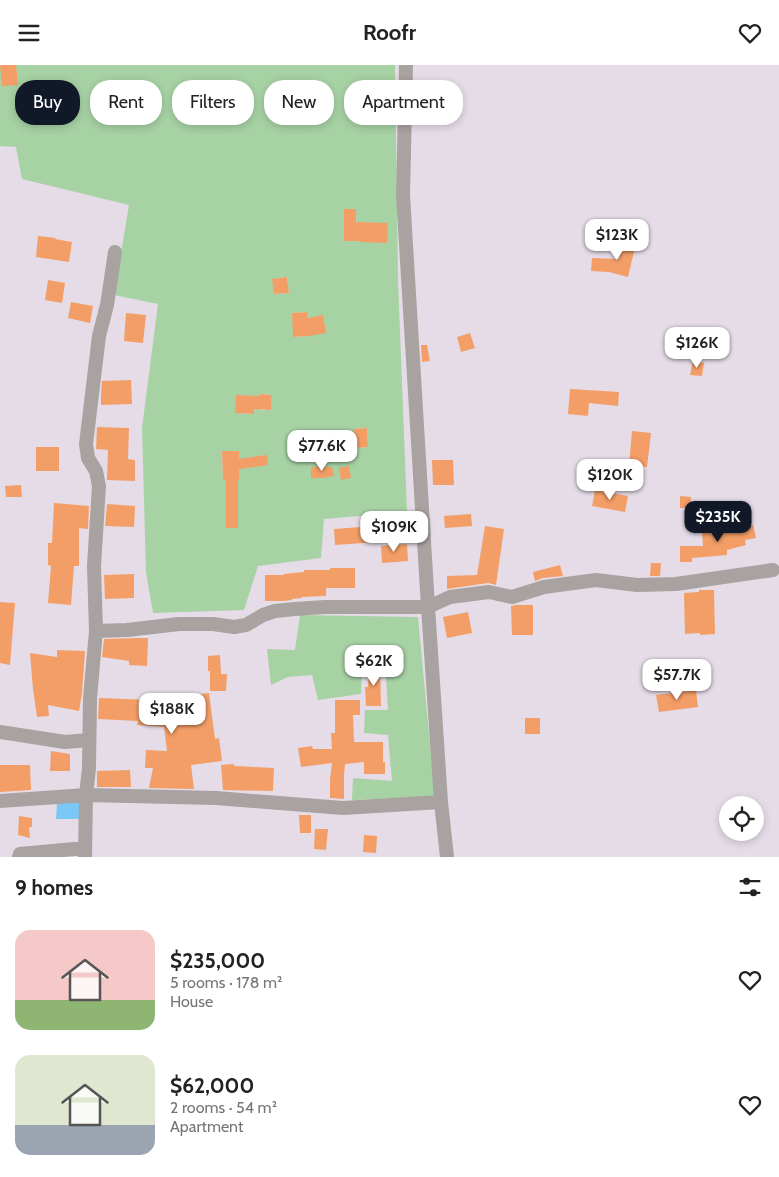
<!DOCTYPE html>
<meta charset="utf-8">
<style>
body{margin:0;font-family:Cabin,sans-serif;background:#f2f2f2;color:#222;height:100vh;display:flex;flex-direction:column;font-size:19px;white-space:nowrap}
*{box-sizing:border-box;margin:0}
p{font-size:16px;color:#767676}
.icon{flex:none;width:28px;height:28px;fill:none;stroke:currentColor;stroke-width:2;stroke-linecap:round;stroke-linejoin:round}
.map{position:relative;height:792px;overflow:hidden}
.drawer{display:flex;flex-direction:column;background:#fff;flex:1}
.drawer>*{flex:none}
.top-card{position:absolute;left:15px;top:15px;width:500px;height:45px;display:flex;gap:10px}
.tools{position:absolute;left:719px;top:731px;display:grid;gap:10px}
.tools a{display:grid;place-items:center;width:45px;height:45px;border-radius:50%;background:#fff;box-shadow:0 2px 8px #0003;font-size:25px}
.price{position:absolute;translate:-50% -42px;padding:0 11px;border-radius:10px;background:#fff;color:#222;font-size:16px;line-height:32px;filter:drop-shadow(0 1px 2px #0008)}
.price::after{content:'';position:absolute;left:50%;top:30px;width:15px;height:11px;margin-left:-8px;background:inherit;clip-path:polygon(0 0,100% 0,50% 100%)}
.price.active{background:#111827;color:#fff}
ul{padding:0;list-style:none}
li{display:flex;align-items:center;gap:15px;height:125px;padding:0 15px}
li span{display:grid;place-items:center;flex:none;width:140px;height:100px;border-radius:15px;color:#555}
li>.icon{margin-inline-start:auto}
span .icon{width:60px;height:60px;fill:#fffc;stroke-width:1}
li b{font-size:21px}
h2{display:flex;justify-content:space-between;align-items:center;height:60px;padding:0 15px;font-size:21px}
.chip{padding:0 18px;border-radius:20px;background:#fff;box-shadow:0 2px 8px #0003;font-size:18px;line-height:45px}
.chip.active{background:#111827;color:#fff}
header{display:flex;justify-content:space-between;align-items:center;height:65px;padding:0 15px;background:#fff;font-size:22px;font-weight:700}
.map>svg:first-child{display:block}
.green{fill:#a7d2a4;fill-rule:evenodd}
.water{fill:#7bc8f6}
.building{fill:#f49e67}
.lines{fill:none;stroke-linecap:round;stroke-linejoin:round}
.minor{stroke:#a8a2a0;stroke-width:14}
</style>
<header><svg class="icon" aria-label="menu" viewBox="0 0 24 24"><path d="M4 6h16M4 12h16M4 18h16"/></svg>Roofr<svg class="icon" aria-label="heart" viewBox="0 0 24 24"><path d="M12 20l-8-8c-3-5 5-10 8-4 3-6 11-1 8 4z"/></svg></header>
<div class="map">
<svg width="779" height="792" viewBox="0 0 779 792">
<rect width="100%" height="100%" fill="#e5dce7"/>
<!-- green -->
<path class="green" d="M 0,0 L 395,0 L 398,216 L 408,471 L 388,471 L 383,449 L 324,454 L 321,493 L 258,501 L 244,545 L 153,548 L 146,507 L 142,363 L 158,239 L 114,230 L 129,140 L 22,114 L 16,82 L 0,81 ZM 344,144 L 356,144 L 357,176 L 344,176 ZM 287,212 L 289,228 L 274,229 L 273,214 ZM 308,247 L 310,271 L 294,272 L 292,248 ZM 260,329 L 272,330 L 271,345 L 260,345 ZM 236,330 L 255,331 L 254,349 L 236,348 ZM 367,363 L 368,382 L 355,383 L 353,364 ZM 239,386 L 239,415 L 223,415 L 222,387 ZM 226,434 L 238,434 L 238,463 L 226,463 Z
M 300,550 L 418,552 L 435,732 L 352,735 L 353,713 L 392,716 L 388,670 L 364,668 L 365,645 L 388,645 L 385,595 L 362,596 L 361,629 L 318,635 L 312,610 L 288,612 L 271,620 L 267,584 L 295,585 Z"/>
<!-- water -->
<path class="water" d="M 81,737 L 81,754 L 56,754 L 57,738 Z"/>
<!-- building -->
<path class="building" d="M 0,0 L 16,0 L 18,20 L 2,21 Z
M 344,144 L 356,144 L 356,157 L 388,158 L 387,178 L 360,177 L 360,176 L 344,176 Z
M 38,171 L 56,173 L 55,174 L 72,177 L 69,197 L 36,192 Z
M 624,175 L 636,178 L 628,212 L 609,207 L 591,206 L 592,193 L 619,194 Z
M 287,212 L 289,228 L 274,229 L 272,214 Z
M 48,215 L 65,218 L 62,238 L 45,235 Z
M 71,237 L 93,241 L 90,258 L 68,253 Z
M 308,247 L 308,253 L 323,250 L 326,268 L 309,271 L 293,272 L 292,248 Z
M 126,248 L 146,250 L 143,278 L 124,276 Z
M 470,268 L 475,283 L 461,287 L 457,272 Z
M 421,280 L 427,280 L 430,296 L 422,297 Z
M 693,296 L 704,298 L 702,311 L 690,310 Z
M 131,315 L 132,339 L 101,340 L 101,330 L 102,316 Z
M 570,324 L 619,327 L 618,341 L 589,338 L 588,351 L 568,349 Z
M 260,329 L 272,330 L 271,345 L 254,344 L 254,349 L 235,348 L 236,330 L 260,331 Z
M 97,362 L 129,363 L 128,394 L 135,395 L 135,416 L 107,415 L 108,385 L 96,384 Z
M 367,363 L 368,382 L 355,383 L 353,364 Z
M 632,366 L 651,368 L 647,402 L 629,400 Z
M 36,382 L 59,382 L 59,406 L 36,406 Z
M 222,386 L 239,386 L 239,394 L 267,390 L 268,400 L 239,404 L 239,415 L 238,415 L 238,463 L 226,463 L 226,415 L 223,415 Z
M 432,395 L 453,395 L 454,420 L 433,420 Z
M 349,401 L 351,413 L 341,415 L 339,403 Z
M 311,402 L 332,402 L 334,411 L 323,413 L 311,413 Z
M 21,420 L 22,432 L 6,432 L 5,421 Z
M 595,425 L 628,431 L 625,447 L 592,441 Z
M 680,431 L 691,432 L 690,443 L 680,443 Z
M 54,438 L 89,441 L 88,464 L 79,463 L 79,501 L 74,501 L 71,540 L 48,538 L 51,501 L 48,500 L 48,478 L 52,478 Z
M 107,439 L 135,441 L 134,462 L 105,461 Z
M 471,449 L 472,461 L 445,463 L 444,451 Z
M 753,460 L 756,473 L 745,475 L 746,480 L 727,485 L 727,490 L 692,493 L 692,497 L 680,497 L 680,481 L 703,481 L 702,466 L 725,464 L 725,466 Z
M 375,461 L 377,477 L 335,480 L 334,464 Z
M 485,461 L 504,464 L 496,520 L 488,518 L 447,524 L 447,511 L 477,510 Z
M 407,479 L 408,496 L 382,498 L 381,481 Z
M 651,498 L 661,498 L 660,511 L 650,511 Z
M 560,500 L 563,511 L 543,513 L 535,516 L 533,507 Z
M 330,503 L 355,503 L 355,523 L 326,523 L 326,531 L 302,532 L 302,533 L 292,534 L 292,535 L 283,536 L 265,536 L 265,510 L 284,510 L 284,509 L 304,507 L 304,505 L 330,505 Z
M 134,509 L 134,533 L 105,534 L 104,510 Z
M 699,525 L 714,525 L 715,569 L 700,570 L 700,568 L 685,569 L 684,528 L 699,527 Z
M 0,537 L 15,538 L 10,600 L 0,598 Z
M 516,540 L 533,540 L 533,570 L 512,570 L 511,541 Z
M 468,547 L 472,568 L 447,573 L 443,552 Z
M 138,573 L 148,573 L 147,601 L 129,600 L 129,596 L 102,592 L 104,574 Z
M 57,585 L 85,586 L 82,628 L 79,646 L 48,640 L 49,651 L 37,652 L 33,624 L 30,588 L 57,592 Z
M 220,590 L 221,609 L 227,609 L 226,626 L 210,626 L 210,606 L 208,606 L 208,591 Z
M 369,599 L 380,600 L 381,641 L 366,641 L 365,622 L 368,622 Z
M 696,625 L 698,642 L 659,647 L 656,630 Z
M 209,628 L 215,674 L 219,673 L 222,696 L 191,700 L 194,724 L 149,723 L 153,703 L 145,703 L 146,685 L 167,686 L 164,662 L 137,660 L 138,656 L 98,654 L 99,633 L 178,636 L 178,632 Z
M 335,635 L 360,635 L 360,650 L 353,650 L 354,677 L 383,677 L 383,697 L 385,697 L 385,709 L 364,709 L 364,697 L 345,699 L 344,711 L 344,734 L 330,733 L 330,714 L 332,698 L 301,702 L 298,683 L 312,681 L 313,684 L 332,684 L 331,668 L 335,668 Z
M 525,653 L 540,653 L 540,669 L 525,669 Z
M 51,686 L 70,689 L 70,706 L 50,706 Z
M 234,699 L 234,701 L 274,703 L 273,726 L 223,725 L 221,700 Z
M 0,700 L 30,700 L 31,725 L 0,727 Z
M 130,705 L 131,722 L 97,722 L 97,706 Z
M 299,750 L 311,750 L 311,768 L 300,768 Z
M 19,751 L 32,753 L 32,762 L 29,762 L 30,773 L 18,770 Z
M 315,764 L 328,764 L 326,785 L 314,784 Z
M 364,770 L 377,771 L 376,788 L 363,787 Z"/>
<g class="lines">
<!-- minor -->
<path class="minor" d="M 406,0 L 403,130 L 428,542 L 441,737 L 447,792
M 115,187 L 107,240 L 99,271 L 86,379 L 88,393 L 96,406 L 99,421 L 94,501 L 96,566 L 90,633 L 89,703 L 86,730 L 216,733 L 343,743 L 441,737
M 96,566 L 127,565 L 179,559 L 213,559 L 234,562 L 246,560 L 263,550 L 275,546 L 295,544 L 325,542 L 428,542 L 450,532 L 489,527 L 512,532 L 544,522 L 596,515 L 637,520 L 676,519 L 773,505
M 0,667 L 65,677 L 89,675
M 0,736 L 86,730 L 85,792
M 19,792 L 20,789 L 85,783"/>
</g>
</svg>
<div class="tools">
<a><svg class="icon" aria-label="locate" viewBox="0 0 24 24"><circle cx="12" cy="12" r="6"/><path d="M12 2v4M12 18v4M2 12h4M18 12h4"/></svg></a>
</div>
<b class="price" style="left:617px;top:196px">$123K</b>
<b class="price" style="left:697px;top:304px">$126K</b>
<b class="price" style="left:322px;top:407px">$77.6K</b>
<b class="price" style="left:610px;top:436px">$120K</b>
<b class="price active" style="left:718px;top:478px">$235K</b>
<b class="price" style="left:394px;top:488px">$109K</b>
<b class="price" style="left:374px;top:622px">$62K</b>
<b class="price" style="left:677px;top:636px">$57.7K</b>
<b class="price" style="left:172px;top:670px">$188K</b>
<div class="top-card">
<a class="chip active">Buy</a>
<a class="chip">Rent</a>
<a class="chip">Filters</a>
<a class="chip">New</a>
<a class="chip">Apartment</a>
</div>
</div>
<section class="drawer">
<h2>9 homes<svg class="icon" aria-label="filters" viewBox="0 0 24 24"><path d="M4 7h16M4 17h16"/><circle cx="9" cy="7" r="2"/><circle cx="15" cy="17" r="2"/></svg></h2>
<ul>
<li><span style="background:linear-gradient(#f6c9c9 70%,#8fb573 0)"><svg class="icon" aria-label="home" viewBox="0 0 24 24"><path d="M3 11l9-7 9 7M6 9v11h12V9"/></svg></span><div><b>$235,000</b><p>5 rooms · 178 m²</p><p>House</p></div><svg class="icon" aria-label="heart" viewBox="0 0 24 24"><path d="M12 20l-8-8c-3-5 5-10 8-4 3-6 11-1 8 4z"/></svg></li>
<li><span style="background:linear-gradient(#dfe7d0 70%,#9aa5b1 0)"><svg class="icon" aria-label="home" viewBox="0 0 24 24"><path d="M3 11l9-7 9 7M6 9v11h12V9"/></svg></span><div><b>$62,000</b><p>2 rooms · 54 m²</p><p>Apartment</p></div><svg class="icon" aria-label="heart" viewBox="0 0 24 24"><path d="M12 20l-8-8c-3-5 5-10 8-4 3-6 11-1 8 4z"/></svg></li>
</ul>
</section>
